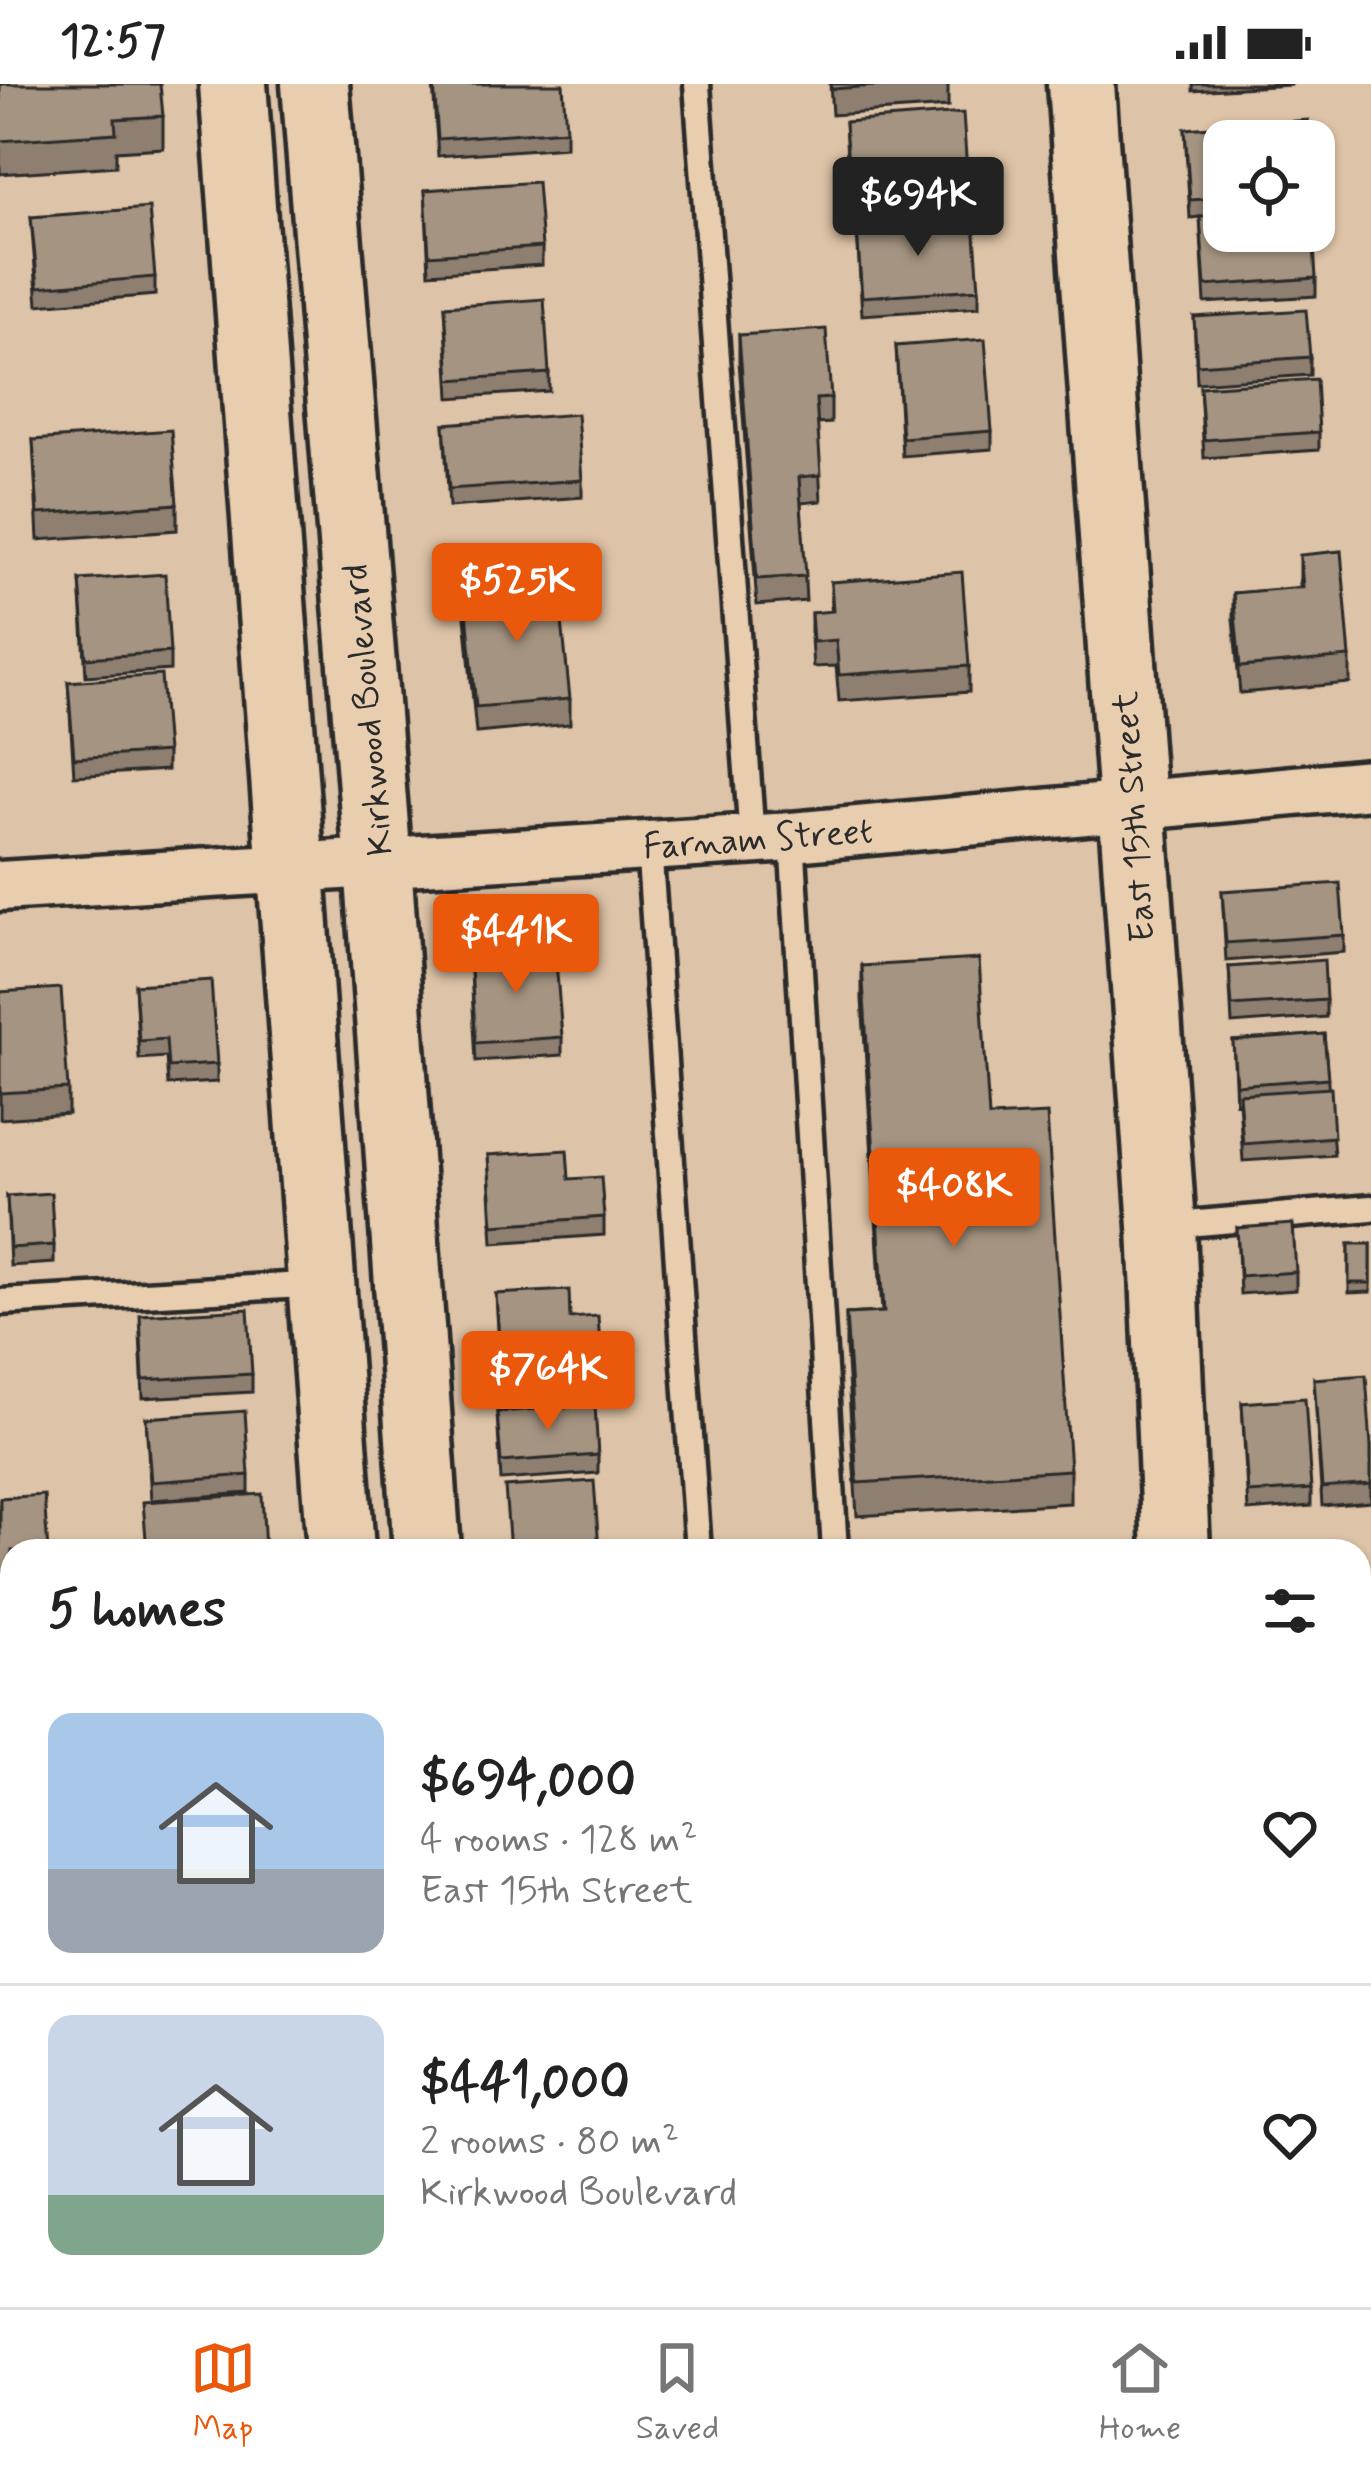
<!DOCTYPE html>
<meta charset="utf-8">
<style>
body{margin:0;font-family:Mynerve,sans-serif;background:#f2f2f2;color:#222;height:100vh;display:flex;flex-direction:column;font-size:45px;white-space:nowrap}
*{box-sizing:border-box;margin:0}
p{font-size:39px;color:#767676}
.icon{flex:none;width:66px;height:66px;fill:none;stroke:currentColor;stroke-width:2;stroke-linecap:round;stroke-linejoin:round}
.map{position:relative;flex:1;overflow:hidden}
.details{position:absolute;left:0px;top:1455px;width:1371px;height:768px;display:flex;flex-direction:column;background:#fff;border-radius:36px 36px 0 0;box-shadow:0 3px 9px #0004}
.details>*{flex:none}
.tools{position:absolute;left:1203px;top:36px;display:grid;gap:24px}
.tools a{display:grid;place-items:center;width:132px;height:132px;border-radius:24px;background:#fff;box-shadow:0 3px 9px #0004;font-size:60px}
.price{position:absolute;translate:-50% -102px;padding:0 27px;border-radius:12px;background:#ea580c;color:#fff;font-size:39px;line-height:78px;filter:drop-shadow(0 3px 6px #0008)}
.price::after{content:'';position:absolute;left:50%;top:72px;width:36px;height:27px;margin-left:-18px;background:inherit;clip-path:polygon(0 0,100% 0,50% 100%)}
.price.selected{background:#222;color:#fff}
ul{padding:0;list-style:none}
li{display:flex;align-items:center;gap:36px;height:300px;padding:0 48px}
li+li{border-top:3px solid #e0e0e0}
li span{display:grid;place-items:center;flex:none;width:336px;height:240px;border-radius:24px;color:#555}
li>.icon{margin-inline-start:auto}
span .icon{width:144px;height:144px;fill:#fffc;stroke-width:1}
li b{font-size:51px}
h2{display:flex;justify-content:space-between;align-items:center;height:144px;padding:0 48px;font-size:51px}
.status{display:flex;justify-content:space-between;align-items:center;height:84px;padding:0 60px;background:#fff;direction:ltr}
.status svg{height:33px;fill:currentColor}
.tabs{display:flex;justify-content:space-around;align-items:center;height:168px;border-top:3px solid #e0e0e0;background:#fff;font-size:33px;color:#767676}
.tabs a{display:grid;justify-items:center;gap:6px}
.tabs .selected{color:#ea580c}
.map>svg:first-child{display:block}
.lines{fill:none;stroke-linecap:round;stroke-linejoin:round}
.lane-casing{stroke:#2b2b2b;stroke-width:33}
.street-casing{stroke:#2b2b2b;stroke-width:57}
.secondary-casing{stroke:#2b2b2b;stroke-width:75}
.lane{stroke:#e8cdaf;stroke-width:24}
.street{stroke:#e8cdaf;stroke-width:48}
.secondary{stroke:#e8cdaf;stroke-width:66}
.wall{fill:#8e7f6f;stroke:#2b2b2b;stroke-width:3}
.building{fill:#a59481;stroke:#2b2b2b;stroke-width:3}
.labels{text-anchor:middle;stroke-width:9;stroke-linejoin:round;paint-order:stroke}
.street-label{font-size:36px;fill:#2b2b2b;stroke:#e8cdaf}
</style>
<div class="status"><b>12:57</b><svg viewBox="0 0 49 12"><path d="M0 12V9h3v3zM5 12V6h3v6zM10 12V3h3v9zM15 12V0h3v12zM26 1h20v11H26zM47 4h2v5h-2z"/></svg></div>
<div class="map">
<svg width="1371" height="2223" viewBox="0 0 1371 2223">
<rect width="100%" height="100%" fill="#ddc3a7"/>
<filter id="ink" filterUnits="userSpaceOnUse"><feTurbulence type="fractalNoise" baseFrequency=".00833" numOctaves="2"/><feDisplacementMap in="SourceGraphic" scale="24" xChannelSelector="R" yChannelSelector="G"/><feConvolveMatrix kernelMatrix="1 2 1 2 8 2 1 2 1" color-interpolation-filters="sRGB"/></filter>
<g filter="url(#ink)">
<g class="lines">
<!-- lane casing -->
<g class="lane-casing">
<path id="lane" d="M 697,0 L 752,755
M 792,753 L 835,1467
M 649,761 L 698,1467
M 1164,1142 L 1371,1124
M 0,1218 L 321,1200
M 0,2018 L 12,2179
M 14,2211 L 15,2223
M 855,2211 L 855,2223"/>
</g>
<!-- street casing -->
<g class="street-casing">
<path id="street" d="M 0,802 L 792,753 L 1371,700
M 1359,1520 L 1371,1519
M 0,1621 L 12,1620"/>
</g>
<!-- secondary casing -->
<g class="secondary-casing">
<path id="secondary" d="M 233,0 L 341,1467
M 315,0 L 378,779 L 427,1467
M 1081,0 L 1162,1142 L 1176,1467
M 399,2211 L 400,2223
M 479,2211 L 480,2223
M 1227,2211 L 1228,2223"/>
</g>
<!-- lane -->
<use href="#lane" class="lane"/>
<!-- street -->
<use href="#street" class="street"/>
<!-- secondary -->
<use href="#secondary" class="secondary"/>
</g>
<!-- wall -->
<path class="wall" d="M 0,0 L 163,32 L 163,64 L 116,67 L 116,82 L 0,90 Z
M 433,0 L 566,46 L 566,63 L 438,72 Z
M 830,0 L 948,0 L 948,23 L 832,31 Z
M 1193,0 L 1291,0 L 1291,1 L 1193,7 Z
M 845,38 L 968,102 L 968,120 L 850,128 Z
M 1185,45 L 1224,57 L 1224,147 L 1316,194 L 1316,212 L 1205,219 L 1200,133 L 1190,134 Z
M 425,106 L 542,163 L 542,181 L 429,189 Z
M 31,133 L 155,193 L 155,211 L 38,221 Z
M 857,146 L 979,205 L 979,223 L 862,231 Z
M 445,222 L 549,289 L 549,307 L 450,314 Z
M 1194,233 L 1310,273 L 1310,291 L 1197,299 Z
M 739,251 L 831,314 L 831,339 L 817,340 L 821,417 L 801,419 L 806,517 L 757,521 L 739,277 Z
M 896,262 L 992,347 L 992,365 L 902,372 Z
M 1200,303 L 1319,348 L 1319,366 L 1204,374 Z
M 444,340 L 582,396 L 582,413 L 449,423 Z
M 33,356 L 177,420 L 177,446 L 38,456 Z
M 1300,471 L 1350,573 L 1350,599 L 1240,609 L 1233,535 L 1233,509 L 1300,504 Z
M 80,496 L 170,568 L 170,586 L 86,592 Z
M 831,498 L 969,582 L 969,608 L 839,617 L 836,582 L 813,583 L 811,555 L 811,529 L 831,528 Z
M 465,507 L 570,615 L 570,640 L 476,649 L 465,532 Z
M 68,598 L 167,668 L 167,686 L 74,692 Z
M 1222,807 L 1344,851 L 1344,868 L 1226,877 Z
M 470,870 L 562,953 L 562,971 L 476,977 Z
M 862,882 L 989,1033 L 1070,1386 L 1070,1419 L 857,1432 L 846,1263 L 846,1230 L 882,1228 L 862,915 Z
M 1229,883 L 1326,916 L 1326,933 L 1232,940 Z
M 135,901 L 217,980 L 217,998 L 168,1001 L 166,973 L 139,975 Z
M 0,908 L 68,1005 L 68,1030 L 0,1035 Z
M 1324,950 L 1334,1071 L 1243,1077 L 1239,1018 L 1236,1019 L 1233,957 Z
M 488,1071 L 569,1095 L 604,1133 L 604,1151 L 493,1159 Z
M 7,1112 L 54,1161 L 54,1179 L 10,1182 Z
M 1237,1144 L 1296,1188 L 1296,1206 L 1240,1210 Z
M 1349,1160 L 1371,1160 L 1371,1208 L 1349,1209 Z
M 496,1210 L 570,1234 L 602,1292 L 602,1310 L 502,1317 Z
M 140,1249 L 252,1290 L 252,1308 L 143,1314 Z
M 1314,1295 L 1371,1362 L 1371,1418 L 1322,1422 Z
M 1242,1319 L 1311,1405 L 1311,1422 L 1248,1427 Z
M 497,1328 L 598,1371 L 598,1389 L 501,1396 Z
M 146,1334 L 249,1391 L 249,1409 L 151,1416 Z
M 0,1414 L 12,1467 L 12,1525 L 0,1526 Z
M 1371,1644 L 1371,1725 L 1359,1726 L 1359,1645 Z
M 12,1681 L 12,1766 L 0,1767 L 0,1682 Z
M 1371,1779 L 1371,1978 L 1359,1979 L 1359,1780 Z
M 1359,2012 L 1371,2012 L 1371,2098 L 1359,2099 Z
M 1371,2109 L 1371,2211 L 1322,2215 L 1322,2211 L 1359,2211 L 1359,2110 Z
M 578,2211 L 656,2211 L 656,2221 L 579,2223 Z"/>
<!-- building -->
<path class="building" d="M 0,0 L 160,0 L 163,32 L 115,35 L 116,49 L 0,57 Z
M 434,0 L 563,0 L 566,46 L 438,55 Z
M 831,0 L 906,0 L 832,5 Z
M 963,29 L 968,102 L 850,110 L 845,38 Z
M 1308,36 L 1309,57 L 1224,57 L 1224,114 L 1190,116 L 1185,45 Z
M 537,98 L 542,163 L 429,171 L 425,106 Z
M 149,124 L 155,193 L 38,203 L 31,133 Z
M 1224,132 L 1224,147 L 1313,147 L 1316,194 L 1205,202 L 1200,133 Z
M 974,137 L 979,205 L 862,213 L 857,146 Z
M 544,215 L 549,289 L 450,296 L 445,222 Z
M 1306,226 L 1310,273 L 1197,281 L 1194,233 Z
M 826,245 L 831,314 L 816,315 L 821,391 L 799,393 L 806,492 L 757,495 L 739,251 Z
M 985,255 L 992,347 L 902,354 L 896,262 Z
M 1316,295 L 1319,348 L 1204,356 L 1200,303 Z
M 577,330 L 582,396 L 449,405 L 444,340 Z
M 171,346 L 177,420 L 38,430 L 33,356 Z
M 1341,467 L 1350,573 L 1240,583 L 1233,509 L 1303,503 L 1300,471 Z
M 962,488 L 969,582 L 839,591 L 836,556 L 813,558 L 811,529 L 833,527 L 831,498 Z
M 165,490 L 170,568 L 86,574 L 80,496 Z
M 558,498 L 570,615 L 476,623 L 465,507 Z
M 161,591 L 167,668 L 74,674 L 68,598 Z
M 1340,799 L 1344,851 L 1226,859 L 1222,807 Z
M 555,864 L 562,953 L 476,959 L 470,870 Z
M 979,875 L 989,1033 L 1047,1030 L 1070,1386 L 857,1399 L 846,1230 L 884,1228 L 862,882 Z
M 1324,876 L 1326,916 L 1232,922 L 1229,883 Z
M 211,896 L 217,980 L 168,983 L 166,955 L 139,957 L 135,901 Z
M 61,904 L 68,1005 L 0,1009 L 0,908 Z
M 1324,950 L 1328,994 L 1236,1001 L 1233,957 Z
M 1331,1004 L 1334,1053 L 1243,1060 L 1239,1010 Z
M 567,1066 L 569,1095 L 601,1093 L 604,1133 L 493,1141 L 488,1071 Z
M 51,1109 L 54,1161 L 10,1164 L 7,1112 Z
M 1293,1140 L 1296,1188 L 1240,1192 L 1237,1144 Z
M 1349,1160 L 1371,1160 L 1371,1199 L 1349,1199 Z
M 569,1206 L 570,1234 L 598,1232 L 602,1292 L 502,1299 L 496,1210 Z
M 248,1225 L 252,1290 L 143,1296 L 140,1231 Z
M 1366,1291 L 1371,1362 L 1371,1400 L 1322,1404 L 1314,1295 Z
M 1305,1314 L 1311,1405 L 1248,1409 L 1242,1319 Z
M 595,1321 L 598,1371 L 501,1378 L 497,1328 Z
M 245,1327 L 249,1391 L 151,1398 L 146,1334 Z
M 594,1397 L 599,1465 L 510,1467 L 505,1403 Z
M 262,1410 L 265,1467 L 147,1467 L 143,1418 Z
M 44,1411 L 48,1467 L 12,1467 L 12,1507 L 0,1508 L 0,1414 Z
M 1371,1644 L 1371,1707 L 1359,1708 L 1359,1645 Z
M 12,1681 L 12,1748 L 0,1749 L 0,1682 Z
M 1371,1779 L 1371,1839 L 1359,1840 L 1359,1780 Z
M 1371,1852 L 1371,1952 L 1359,1953 L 1359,1853 Z
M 1359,2012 L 1371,2012 L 1371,2080 L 1359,2081 Z
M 1371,2109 L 1371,2185 L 1359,2186 L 1359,2110 Z
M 86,2211 L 161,2211 L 162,2223 L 54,2223 L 53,2213 Z
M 219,2211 L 284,2211 L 284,2214 L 313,2212 L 314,2223 L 220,2223 Z
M 875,2211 L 951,2211 L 952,2223 L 876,2223 Z
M 966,2211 L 1011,2211 L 1012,2223 L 967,2223 Z
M 1029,2211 L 1126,2211 L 1127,2223 L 1030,2223 Z"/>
</g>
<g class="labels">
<!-- street labels -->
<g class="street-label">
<text transform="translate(366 626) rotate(-95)" y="13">Kirkwood Boulevard</text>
<text transform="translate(1132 733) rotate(-94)" y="13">East 15th Street</text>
<text transform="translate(758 753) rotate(-4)" y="13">Farnam Street</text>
</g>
</g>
</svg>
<div class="tools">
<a><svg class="icon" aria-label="locate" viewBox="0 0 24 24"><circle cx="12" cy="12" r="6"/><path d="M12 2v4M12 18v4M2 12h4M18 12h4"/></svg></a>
</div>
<b class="price selected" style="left:918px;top:175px">$694K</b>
<b class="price" style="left:517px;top:561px">$525K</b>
<b class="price" style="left:516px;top:912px">$441K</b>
<b class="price" style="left:954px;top:1166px">$408K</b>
<b class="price" style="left:548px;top:1349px">$764K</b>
<section class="details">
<h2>5 homes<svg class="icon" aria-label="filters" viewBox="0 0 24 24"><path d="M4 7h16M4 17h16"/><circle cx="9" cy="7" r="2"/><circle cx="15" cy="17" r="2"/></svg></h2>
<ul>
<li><span style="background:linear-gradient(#a9c7e8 65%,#9aa5b1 0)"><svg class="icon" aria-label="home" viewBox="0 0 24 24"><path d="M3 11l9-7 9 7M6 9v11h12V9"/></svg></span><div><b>$694,000</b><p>4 rooms · 128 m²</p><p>East 15th Street</p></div><svg class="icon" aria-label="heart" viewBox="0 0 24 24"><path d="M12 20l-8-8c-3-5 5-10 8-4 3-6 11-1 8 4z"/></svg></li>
<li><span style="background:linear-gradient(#c9d6e8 75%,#7fa58c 0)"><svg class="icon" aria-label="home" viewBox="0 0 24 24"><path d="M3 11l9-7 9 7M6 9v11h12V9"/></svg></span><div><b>$441,000</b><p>2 rooms · 80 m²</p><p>Kirkwood Boulevard</p></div><svg class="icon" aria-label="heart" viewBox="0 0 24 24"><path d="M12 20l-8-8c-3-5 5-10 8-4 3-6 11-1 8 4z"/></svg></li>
</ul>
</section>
</div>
<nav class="tabs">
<a class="selected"><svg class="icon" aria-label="map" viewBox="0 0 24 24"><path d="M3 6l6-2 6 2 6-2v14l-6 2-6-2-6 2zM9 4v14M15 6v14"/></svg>Map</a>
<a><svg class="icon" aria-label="saved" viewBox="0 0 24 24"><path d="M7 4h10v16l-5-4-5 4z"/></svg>Saved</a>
<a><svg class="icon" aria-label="home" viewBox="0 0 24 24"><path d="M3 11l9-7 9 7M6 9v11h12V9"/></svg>Home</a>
</nav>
